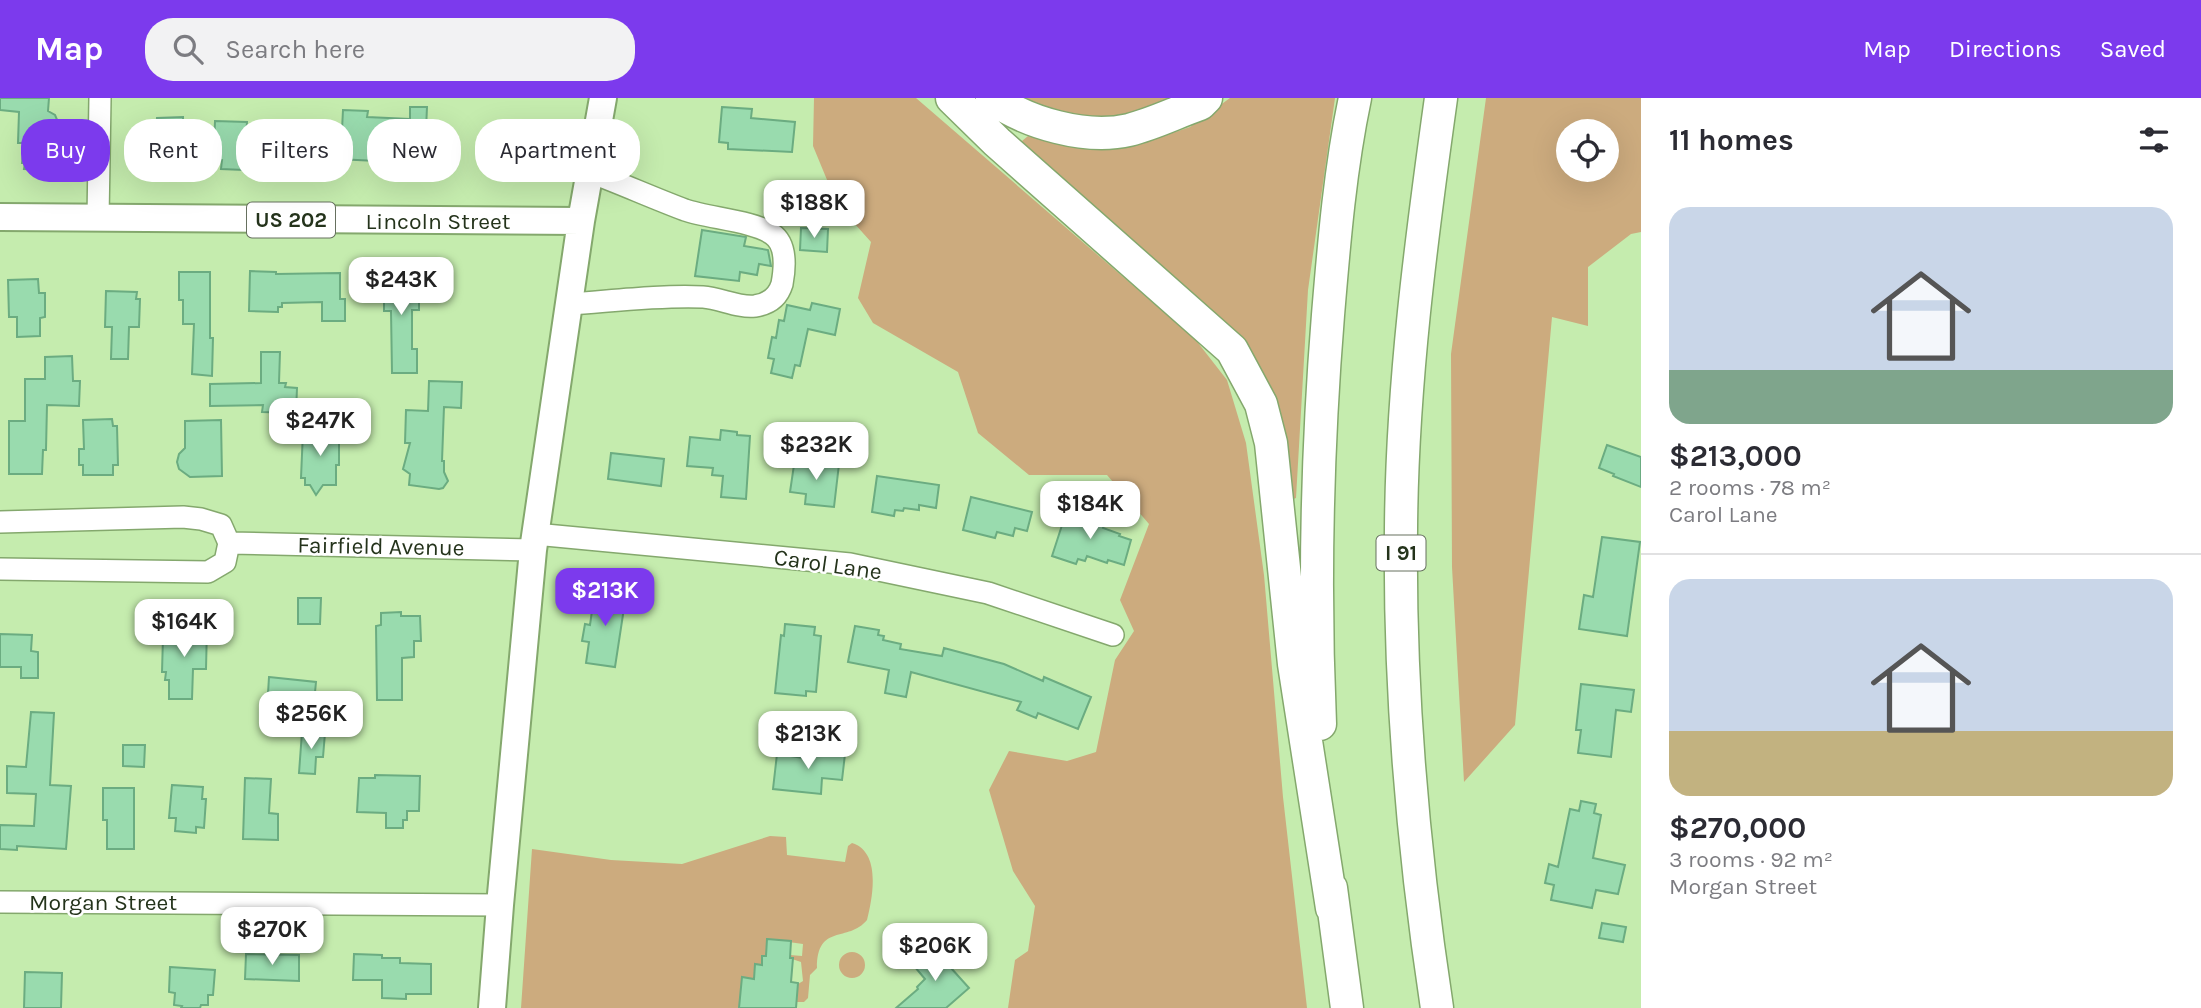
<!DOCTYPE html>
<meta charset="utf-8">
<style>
body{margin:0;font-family:Karla,sans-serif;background:#f2f2f3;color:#2b2b33;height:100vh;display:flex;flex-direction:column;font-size:26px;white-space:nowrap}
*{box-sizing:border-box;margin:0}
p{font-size:23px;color:#7c7c81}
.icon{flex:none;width:38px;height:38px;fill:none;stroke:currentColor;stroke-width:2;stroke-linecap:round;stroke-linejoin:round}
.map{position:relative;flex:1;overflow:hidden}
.details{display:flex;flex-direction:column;background:#fff;width:560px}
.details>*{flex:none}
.banner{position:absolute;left:21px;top:21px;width:665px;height:63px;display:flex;gap:14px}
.fabs{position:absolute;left:1556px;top:21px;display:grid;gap:14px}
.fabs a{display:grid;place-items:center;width:63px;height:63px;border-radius:50%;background:#fff;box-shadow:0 7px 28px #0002;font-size:35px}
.price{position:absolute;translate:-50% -60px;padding:0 16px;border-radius:14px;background:#fff;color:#222;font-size:23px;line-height:46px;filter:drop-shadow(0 2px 4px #0008)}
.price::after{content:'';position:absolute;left:50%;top:42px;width:21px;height:16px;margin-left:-10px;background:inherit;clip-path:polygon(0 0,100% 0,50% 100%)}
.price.current{background:#7c3aed;color:#fff}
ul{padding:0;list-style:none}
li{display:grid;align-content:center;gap:14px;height:371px;padding:0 28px}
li+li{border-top:2px solid #e1e1e2}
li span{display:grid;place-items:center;height:217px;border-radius:21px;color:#555}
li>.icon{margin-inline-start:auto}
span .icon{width:126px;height:126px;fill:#fffc;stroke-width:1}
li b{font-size:30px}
h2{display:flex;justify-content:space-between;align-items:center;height:84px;padding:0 28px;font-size:30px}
.tag{padding:0 24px;border-radius:28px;background:#fff;box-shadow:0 7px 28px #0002;font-size:24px;line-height:63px}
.tag.current{background:#7c3aed;color:#fff}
header{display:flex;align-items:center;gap:42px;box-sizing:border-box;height:98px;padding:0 35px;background:#7c3aed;color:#fff}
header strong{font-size:33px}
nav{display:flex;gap:38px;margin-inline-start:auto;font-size:24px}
.search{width:490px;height:63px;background:#f2f2f3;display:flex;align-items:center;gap:18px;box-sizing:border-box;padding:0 24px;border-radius:28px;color:#7c7c81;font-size:26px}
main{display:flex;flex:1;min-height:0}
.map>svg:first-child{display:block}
.green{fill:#ccab7e;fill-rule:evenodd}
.building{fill:#99dbae;stroke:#6bac81;stroke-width:2}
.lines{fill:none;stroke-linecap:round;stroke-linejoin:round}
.minor-casing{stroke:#84a86d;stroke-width:24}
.major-casing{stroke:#84a86d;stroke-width:30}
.highway-casing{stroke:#84a86d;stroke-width:35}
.minor{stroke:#fff;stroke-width:21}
.major{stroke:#fff;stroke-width:26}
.highway{stroke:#fff;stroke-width:32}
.labels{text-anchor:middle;stroke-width:5;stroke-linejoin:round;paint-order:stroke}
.shield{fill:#fff;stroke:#66705f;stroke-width:2}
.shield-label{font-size:21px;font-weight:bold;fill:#24331b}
.street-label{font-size:23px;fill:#24331b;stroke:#fff}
</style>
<header>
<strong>Map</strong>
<div class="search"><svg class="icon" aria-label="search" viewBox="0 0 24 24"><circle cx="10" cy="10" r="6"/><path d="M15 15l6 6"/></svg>Search here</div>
<nav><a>Map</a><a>Directions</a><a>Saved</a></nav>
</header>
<main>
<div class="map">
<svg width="1641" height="910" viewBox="0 0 1641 910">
<rect width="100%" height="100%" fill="#c5ecae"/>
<!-- green -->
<path class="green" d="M 814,0 L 916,0 L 1195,241 L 1227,282 L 1246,345 L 1264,477 L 1283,699 L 1307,910 L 1008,910 L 1015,862 L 1028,853 L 1035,808 L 1013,773 L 989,692 L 1009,653 L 1067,663 L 1096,654 L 1115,562 L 1134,533 L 1120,502 L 1149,426 L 1107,377 L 1029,377 L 978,335 L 958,274 L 873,225 L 858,200 L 871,144 L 837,106 L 813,48 Z
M 1009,0 L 1186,0 L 1088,27 Z
M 1230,0 L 1335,0 L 1308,192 L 1296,400 L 1291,402 L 1274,310 L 1025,53 L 1022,43 L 1028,38 L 1082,51 L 1134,48 L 1190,29 Z
M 1486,0 L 1641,0 L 1641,134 L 1631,136 L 1588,169 L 1588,228 L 1552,219 L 1515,627 L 1464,684 L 1452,469 L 1451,256 ZM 1568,33 L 1606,33 L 1606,72 L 1568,72 Z
M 770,738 L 786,739 L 787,757 L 845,764 L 848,748 L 852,745 C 881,754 873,798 867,822 C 848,845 817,825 817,870 L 810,877 L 808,900 L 804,904 L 797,904 L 798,886 L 803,883 L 801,864 L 789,860 L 790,857 L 802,858 L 803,846 L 767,841 L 766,858 L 762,858 L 762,867 L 755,866 L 754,881 L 742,880 L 739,910 L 521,910 L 532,751 L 611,762 L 682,766 Z
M839 867a13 13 0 1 1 26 0a13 13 0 1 1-26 0Z"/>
<!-- building -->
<path class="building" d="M 0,0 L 49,0 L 48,13 L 55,17 L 58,24 L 56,50 L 56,72 L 24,71 L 25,65 L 22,65 L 24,45 L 18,45 L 19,14 L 0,12 Z
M 410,9 L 427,9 L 426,32 L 429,33 L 428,52 L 425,52 L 425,62 L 419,61 L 418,65 L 337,61 L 338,32 L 342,32 L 343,12 L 368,13 L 367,19 L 410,21 Z
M 722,9 L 752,11 L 751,20 L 795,24 L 792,54 L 728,51 L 728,45 L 719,44 Z
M 183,19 L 183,67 L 151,68 L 150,47 L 155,47 L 157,20 Z
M 215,23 L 247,24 L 244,72 L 221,71 L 222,62 L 217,61 L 218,49 L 214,49 Z
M 282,23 L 308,24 L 305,69 L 300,73 L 290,73 L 283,70 L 284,61 L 281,61 Z
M 801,130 L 828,131 L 827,154 L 800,152 Z
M 702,132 L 746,139 L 744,148 L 768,152 L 771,168 L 759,166 L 757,177 L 740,174 L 739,183 L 695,178 Z
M 412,172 L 413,193 L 419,193 L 419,212 L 412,212 L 412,251 L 417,251 L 417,275 L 392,275 L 391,213 L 384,213 L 384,197 L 380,197 L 380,173 Z
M 250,173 L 276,174 L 276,176 L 340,175 L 340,201 L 345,201 L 345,223 L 322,223 L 322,204 L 282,205 L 282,209 L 278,209 L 278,214 L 249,213 Z
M 179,174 L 210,174 L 210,240 L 213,240 L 212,278 L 192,276 L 194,226 L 183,226 L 183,202 L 179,202 Z
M 38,181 L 39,195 L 45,195 L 45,219 L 40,220 L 40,238 L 17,239 L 17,219 L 9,219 L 8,182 Z
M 106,193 L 137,194 L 136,201 L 140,201 L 139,229 L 129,229 L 128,261 L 111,261 L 112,229 L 105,229 Z
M 812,205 L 840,211 L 835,237 L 808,231 L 800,268 L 795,267 L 792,280 L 771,275 L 774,261 L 768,260 L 772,239 L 776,240 L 779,222 L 784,223 L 787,207 L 810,212 Z
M 261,254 L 280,254 L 279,285 L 286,285 L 285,289 L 297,290 L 296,315 L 262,314 L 263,307 L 210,308 L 210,286 L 261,285 Z
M 72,258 L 73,283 L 80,283 L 79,308 L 47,307 L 46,352 L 43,352 L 42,376 L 9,376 L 9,323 L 25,323 L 25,281 L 45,281 L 45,259 Z
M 429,283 L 462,284 L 461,310 L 444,309 L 442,363 L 444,363 L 444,374 L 448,383 L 443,390 L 439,391 L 409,387 L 410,376 L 403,371 L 410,345 L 405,345 L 406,312 L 428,313 Z
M 112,321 L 113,328 L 117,328 L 118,367 L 113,367 L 113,377 L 83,377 L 83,367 L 79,367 L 79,351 L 84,351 L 83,322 Z
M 221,322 L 222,378 L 190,379 L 179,371 L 177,364 L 179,356 L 185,350 L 185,323 Z
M 336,332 L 336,342 L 339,342 L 339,367 L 336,367 L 336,387 L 323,387 L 316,397 L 310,387 L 305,387 L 305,380 L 301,380 L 303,333 Z
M 721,332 L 737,334 L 737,337 L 750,338 L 746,401 L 721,399 L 723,378 L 712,377 L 713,370 L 687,368 L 690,339 L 720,342 Z
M 1607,347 L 1641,359 L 1641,389 L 1613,378 L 1614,376 L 1599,370 Z
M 611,355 L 664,361 L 661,388 L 608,381 Z
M 795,360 L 839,366 L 834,409 L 805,406 L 806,396 L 790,394 Z
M 877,378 L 939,387 L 936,410 L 919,407 L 919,412 L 904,410 L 903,413 L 895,412 L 894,418 L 872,414 Z
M 971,399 L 1032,414 L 1027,433 L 1015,430 L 1013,438 L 997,434 L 995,440 L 963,432 Z
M 1089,413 L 1107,419 L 1103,430 L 1120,436 L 1119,438 L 1131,442 L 1124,467 L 1108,462 L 1107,465 L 1087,458 L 1085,463 L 1078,461 L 1076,466 L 1052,458 L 1065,418 L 1085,424 Z
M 1602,439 L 1640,444 L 1627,538 L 1579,531 L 1584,497 L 1593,499 Z
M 595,492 L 626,497 L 615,569 L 586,565 L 589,544 L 582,543 L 585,526 L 590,527 Z
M 298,500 L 321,500 L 320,526 L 298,526 Z
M 401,514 L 401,518 L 420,518 L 421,543 L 414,543 L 414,559 L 402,560 L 402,602 L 377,602 L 376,528 L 381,527 L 381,515 Z
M 785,526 L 815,529 L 814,537 L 821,538 L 816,594 L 806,593 L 806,598 L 775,595 L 781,537 L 784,538 Z
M 855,528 L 879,532 L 878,537 L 884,538 L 883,542 L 901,546 L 900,551 L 942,558 L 944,550 L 1004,566 L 1043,583 L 1044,579 L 1091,599 L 1078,631 L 1038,615 L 1036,620 L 1017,612 L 1021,604 L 911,574 L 906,599 L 885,595 L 889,572 L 848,564 Z
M 176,529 L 207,529 L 206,571 L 193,571 L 192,601 L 169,601 L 169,582 L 165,582 L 166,574 L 162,574 L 163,539 Z
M 0,536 L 32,537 L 31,553 L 38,554 L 38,580 L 21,580 L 21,569 L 0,569 Z
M 269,579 L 316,584 L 313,615 L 267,612 Z
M 1581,586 L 1634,592 L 1631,614 L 1616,612 L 1611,659 L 1578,655 L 1581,632 L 1576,632 Z
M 31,614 L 54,615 L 50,687 L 71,688 L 66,751 L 17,748 L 17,752 L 0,751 L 0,727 L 34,728 L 36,696 L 7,695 L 7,668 L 26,669 Z
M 302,634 L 325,635 L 323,659 L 316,659 L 315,676 L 299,675 Z
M 123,647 L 145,647 L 144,669 L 123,668 Z
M 812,652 L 845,656 L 842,682 L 822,680 L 821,696 L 773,691 L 777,656 L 811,661 Z
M 375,677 L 420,678 L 419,713 L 407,713 L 407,722 L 403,722 L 403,730 L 386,730 L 386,715 L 357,714 L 359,680 L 375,680 Z
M 245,680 L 271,681 L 269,715 L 278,716 L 278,742 L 243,741 Z
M 172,687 L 203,689 L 202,701 L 206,701 L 204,730 L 196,729 L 196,735 L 175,733 L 176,720 L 169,720 Z
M 103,690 L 134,690 L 134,751 L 107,751 L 107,722 L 103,722 Z
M 1581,703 L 1596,706 L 1594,715 L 1601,717 L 1593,760 L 1625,767 L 1618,796 L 1596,792 L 1592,810 L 1551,802 L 1554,787 L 1545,785 L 1549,766 L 1558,769 L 1570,711 L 1579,713 Z
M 1602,825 L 1626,829 L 1623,844 L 1599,840 Z
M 767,841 L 791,843 L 790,860 L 793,860 L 791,884 L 798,885 L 796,910 L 739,910 L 742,879 L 754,881 L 755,866 L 762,867 L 762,858 L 766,858 Z
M 933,850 L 969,890 L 946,910 L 896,910 L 918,891 L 917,889 L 925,881 L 914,868 L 915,858 L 923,851 Z
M 246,856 L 299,857 L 299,883 L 245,881 Z
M 354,856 L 382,857 L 382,860 L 400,860 L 400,865 L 431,866 L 431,896 L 406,896 L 406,901 L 382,900 L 382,882 L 353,882 Z
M 170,869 L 215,872 L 213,897 L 208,897 L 208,907 L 201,907 L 200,910 L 181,910 L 182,908 L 174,907 L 175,895 L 169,894 Z
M 25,874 L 62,875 L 61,910 L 24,910 Z"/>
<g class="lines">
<!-- minor casing -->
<g class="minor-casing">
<path id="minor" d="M 98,120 L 100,0
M 569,206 C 613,203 659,197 703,199 C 720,200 738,210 755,208 C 769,206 778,199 782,186 C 785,170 787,146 772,136 C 754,123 708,120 685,112 C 653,100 622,86 590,74
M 0,424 L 183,419 L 201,421 L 221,427 L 229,445 L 225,464 L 208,474 L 0,471
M 535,436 L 850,466 L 988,495 L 1113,537
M 229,445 L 533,452
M 0,804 L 500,807"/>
</g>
<!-- major casing -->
<g class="major-casing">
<path id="major" d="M 0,119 L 581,123
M 492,910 L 500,807 L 533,452 L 581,123 L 603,0"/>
</g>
<!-- highway casing -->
<g class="highway-casing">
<path id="highway" d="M 952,0 L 997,44 L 1232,252 L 1261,306 L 1271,345 L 1294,566 L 1332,810
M 992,0 C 1027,25 1086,42 1129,32 C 1153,26 1177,14 1200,6 L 1206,0
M 1320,626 C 1314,490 1317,353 1328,217 C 1334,145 1340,71 1355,0
M 1331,790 L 1347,910
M 1437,910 C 1413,752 1399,592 1401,431 C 1402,287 1421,143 1441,0"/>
</g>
<!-- minor -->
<use href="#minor" class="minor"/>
<!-- major -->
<use href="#major" class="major"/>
<!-- highway -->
<use href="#highway" class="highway"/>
</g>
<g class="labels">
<!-- shield labels -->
<g class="shield">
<rect x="247" y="104.5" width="88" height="35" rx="5"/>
<rect x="1376.5" y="437.5" width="49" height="35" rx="5"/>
</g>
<g class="shield-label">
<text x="291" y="129">US 202</text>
<text x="1401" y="462">I 91</text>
</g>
<!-- street labels -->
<g class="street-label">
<text x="438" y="131">Lincoln Street</text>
<text transform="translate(381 448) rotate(1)" y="8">Fairfield Avenue</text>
<text transform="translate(828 466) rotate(8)" y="8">Carol Lane</text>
<text x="103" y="812">Morgan Street</text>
</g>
</g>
</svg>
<div class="fabs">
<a><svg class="icon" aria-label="locate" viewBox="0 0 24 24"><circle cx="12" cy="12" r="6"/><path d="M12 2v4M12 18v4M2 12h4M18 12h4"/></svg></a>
</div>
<b class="price" style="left:814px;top:142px">$188K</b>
<b class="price" style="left:401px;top:219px">$243K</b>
<b class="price" style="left:320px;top:360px">$247K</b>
<b class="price" style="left:816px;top:384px">$232K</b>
<b class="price" style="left:1090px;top:443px">$184K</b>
<b class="price current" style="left:605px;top:530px">$213K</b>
<b class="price" style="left:184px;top:561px">$164K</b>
<b class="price" style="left:311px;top:653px">$256K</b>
<b class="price" style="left:808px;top:673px">$213K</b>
<b class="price" style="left:272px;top:869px">$270K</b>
<b class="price" style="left:935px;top:885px">$206K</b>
<div class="banner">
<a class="tag current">Buy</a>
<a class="tag">Rent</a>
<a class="tag">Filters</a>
<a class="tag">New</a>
<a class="tag">Apartment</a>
</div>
</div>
<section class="details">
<h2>11 homes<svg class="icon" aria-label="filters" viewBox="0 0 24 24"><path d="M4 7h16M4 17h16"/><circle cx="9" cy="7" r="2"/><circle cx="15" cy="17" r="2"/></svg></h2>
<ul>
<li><span style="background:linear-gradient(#c9d6e8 75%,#7fa58c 0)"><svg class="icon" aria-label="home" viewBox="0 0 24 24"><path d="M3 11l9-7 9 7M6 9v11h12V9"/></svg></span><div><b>$213,000</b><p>2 rooms · 78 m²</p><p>Carol Lane</p></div></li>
<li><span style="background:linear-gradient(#c9d6e8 70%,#c2b280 0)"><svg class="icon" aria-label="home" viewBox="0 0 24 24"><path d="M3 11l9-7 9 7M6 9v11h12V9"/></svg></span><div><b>$270,000</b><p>3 rooms · 92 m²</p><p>Morgan Street</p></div></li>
</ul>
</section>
</main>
